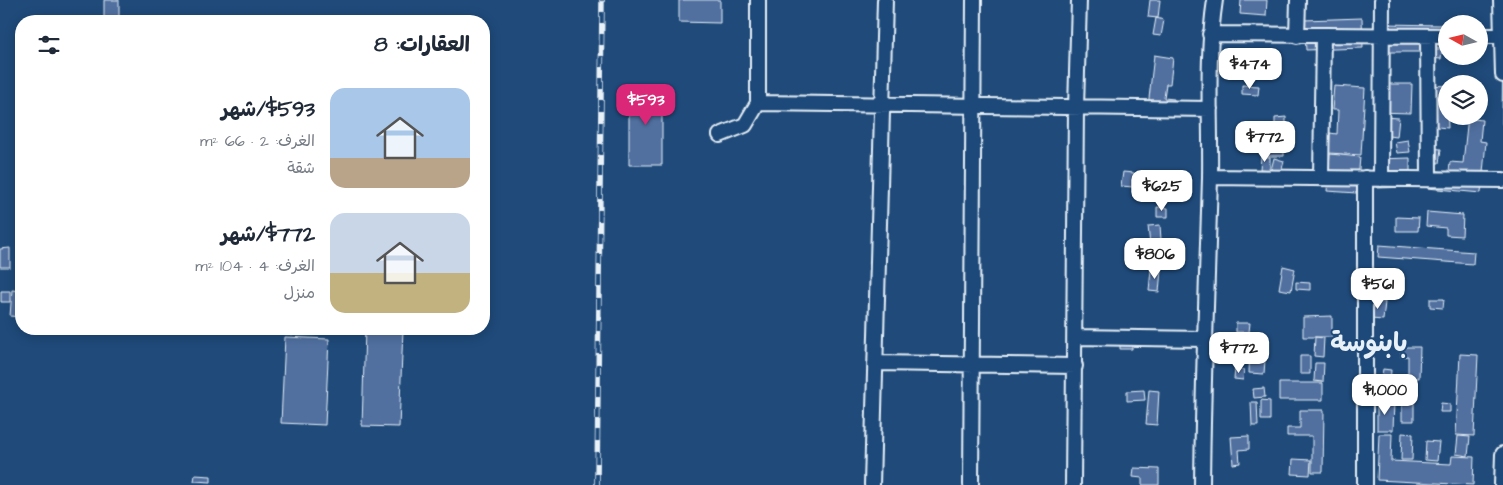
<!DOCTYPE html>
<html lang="ar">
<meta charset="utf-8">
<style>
body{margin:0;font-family:"Architects Daughter","Playpen Sans Arabic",sans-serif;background:#f2f2f3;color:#1f2937;direction:rtl;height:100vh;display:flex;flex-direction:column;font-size:19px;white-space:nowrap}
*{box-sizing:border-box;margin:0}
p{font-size:16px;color:#747a83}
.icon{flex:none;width:28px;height:28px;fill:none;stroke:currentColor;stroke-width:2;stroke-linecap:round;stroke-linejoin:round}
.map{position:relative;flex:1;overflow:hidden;direction:ltr}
.drawer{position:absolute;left:15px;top:15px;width:475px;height:320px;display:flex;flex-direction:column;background:#fff;border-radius:20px;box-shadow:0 2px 12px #0003;direction:rtl}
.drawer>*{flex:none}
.needle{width:32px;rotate:278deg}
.controls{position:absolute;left:1438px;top:15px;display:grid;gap:10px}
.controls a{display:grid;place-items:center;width:50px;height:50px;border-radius:50%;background:#fff;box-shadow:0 2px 12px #0003;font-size:25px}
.price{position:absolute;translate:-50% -42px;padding:0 11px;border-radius:10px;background:#fff;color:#222;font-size:16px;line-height:32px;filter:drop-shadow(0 1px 2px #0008)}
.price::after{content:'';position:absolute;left:50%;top:30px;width:15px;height:11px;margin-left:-8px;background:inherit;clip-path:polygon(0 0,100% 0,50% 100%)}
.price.selected{background:#db2777;color:#fff}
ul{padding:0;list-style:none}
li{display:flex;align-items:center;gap:15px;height:125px;padding:0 20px}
li span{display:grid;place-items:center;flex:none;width:140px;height:100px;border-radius:15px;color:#555}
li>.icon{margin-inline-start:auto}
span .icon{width:60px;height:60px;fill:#fffc;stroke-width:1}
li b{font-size:21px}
h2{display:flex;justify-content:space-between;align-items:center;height:60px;padding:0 20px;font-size:21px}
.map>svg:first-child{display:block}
.building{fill:#5170a0;stroke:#e8f1f8}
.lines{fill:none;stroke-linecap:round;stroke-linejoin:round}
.minor-casing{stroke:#e8f1f8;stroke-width:18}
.minor{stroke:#1f4a7a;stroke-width:14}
.rail-casing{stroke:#e8f1f8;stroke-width:5.5}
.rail{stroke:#1f4a7a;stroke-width:4;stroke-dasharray:11;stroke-linecap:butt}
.labels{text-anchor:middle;stroke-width:4;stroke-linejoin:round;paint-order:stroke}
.town-label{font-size:26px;font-weight:bold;fill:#e8f1f8;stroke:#1f4a7a}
</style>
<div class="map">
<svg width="1503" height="485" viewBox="0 0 1503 485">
<rect width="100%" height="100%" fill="#1f4a7a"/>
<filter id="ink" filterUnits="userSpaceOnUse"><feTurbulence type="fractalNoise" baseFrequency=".02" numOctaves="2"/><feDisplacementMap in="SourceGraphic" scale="10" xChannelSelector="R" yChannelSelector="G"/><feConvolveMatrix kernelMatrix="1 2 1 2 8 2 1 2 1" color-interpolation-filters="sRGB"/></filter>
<g filter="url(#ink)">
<!-- building -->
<path class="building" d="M 104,0 L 119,0 L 119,21 L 104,21 Z
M 679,0 L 720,0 L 720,23 L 679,22 Z
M 1150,0 L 1160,0 L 1158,18 L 1148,17 Z
M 1241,0 L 1267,0 L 1266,16 L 1240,14 Z
M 1156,18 L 1164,20 L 1161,36 L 1153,35 Z
M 1362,18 L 1363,48 L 1306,50 L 1304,20 Z
M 1384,24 L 1442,25 L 1442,48 L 1422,48 L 1422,52 L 1384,52 Z
M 1503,32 L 1503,124 L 1502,124 Z
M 1432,50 L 1442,50 L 1441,59 L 1431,58 Z
M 1154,55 L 1173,58 L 1170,84 L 1166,84 L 1164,98 L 1174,99 L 1173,110 L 1148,107 Z
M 1239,55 L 1257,55 L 1257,67 L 1239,67 Z
M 1451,56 L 1474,56 L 1474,62 L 1451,60 Z
M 1377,84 L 1412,84 L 1411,113 L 1376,112 Z
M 1242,85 L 1259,86 L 1258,95 L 1242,94 Z
M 1430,85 L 1446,86 L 1448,128 L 1426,126 Z
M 1334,86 L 1365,88 L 1361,155 L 1329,153 L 1330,133 L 1337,134 L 1338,110 L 1332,110 Z
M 629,88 L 662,88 L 662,165 L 629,165 Z
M 1468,116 L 1475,116 L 1474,119 L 1482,120 L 1480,141 L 1486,142 L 1481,193 L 1427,188 L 1429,170 L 1449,172 L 1450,162 L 1463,163 Z
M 1286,117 L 1286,131 L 1275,131 L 1275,118 Z
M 1381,117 L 1399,118 L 1397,137 L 1379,135 Z
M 1408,140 L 1410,152 L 1397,153 L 1395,142 Z
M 1261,144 L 1284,144 L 1284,156 L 1261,156 Z
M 1429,148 L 1441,149 L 1439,163 L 1428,162 Z
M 1330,154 L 1360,157 L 1357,193 L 1327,191 Z
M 1261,157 L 1270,157 L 1270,170 L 1260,169 Z
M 1274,158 L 1284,161 L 1280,177 L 1270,174 Z
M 1410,158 L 1410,187 L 1377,188 L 1376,159 Z
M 1123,172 L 1134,173 L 1133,187 L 1121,186 Z
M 1157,207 L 1168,208 L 1168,217 L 1157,217 Z
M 1427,212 L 1463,215 L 1462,236 L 1446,235 L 1446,228 L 1426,226 Z
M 1396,217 L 1419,218 L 1418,231 L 1396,231 Z
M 1160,225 L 1162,254 L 1151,255 L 1148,226 Z
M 1379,245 L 1474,252 L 1473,264 L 1378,257 Z
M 10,248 L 10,267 L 0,267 L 0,249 Z
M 1283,266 L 1295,269 L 1291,291 L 1279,289 Z
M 1151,269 L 1161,270 L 1159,292 L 1149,291 Z
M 1296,282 L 1310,283 L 1310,290 L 1296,289 Z
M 12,290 L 21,291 L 20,317 L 10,316 Z
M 1,291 L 10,291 L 10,302 L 1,302 Z
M 1430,299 L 1444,299 L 1443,308 L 1430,307 Z
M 1372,301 L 1385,302 L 1383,320 L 1371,319 Z
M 1332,316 L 1332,337 L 1303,337 L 1303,317 Z
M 1236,323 L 1250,323 L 1249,332 L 1236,332 Z
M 365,329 L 403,329 L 399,427 L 362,426 Z
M 1120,333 L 1132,333 L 1132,349 L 1120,349 Z
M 285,337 L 329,339 L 325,425 L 281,423 Z
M 1315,337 L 1324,338 L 1323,357 L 1314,356 Z
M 1250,343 L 1266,345 L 1264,374 L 1249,373 Z
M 1401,347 L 1420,347 L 1419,378 L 1408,378 L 1408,356 L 1401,357 Z
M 1460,354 L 1478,355 L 1474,436 L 1456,435 Z
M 1300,356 L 1310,356 L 1310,374 L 1300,374 Z
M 1315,363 L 1324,363 L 1323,382 L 1314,381 Z
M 1235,369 L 1244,370 L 1243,380 L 1234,379 Z
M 1383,369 L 1391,370 L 1390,383 L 1381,382 Z
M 1279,383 L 1323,383 L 1323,400 L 1279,400 Z
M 1402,387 L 1414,387 L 1414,421 L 1402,421 Z
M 1264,388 L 1265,397 L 1254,398 L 1253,389 Z
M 1144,390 L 1145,400 L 1127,401 L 1127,391 Z
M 1149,390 L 1159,391 L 1157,425 L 1146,424 Z
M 1261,400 L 1270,401 L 1270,420 L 1261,420 Z
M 1377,401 L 1394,402 L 1393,430 L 1377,430 Z
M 1251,402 L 1257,402 L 1258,426 L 1252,426 Z
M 1441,403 L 1450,404 L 1450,412 L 1440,412 Z
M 1300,410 L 1324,410 L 1323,472 L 1312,472 L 1312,436 L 1287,436 L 1287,428 L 1300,428 Z
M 1402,433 L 1413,434 L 1412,460 L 1401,460 Z
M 1379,434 L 1392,434 L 1391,461 L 1451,464 L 1452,456 L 1474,457 L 1473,485 L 1377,480 Z
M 1249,436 L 1249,449 L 1239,450 L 1240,463 L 1233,464 L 1231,437 Z
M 1458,436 L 1470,437 L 1468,456 L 1456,454 Z
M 1426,441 L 1439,442 L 1437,461 L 1425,460 Z
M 1293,459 L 1311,460 L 1310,475 L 1292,474 Z
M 1134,468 L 1159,469 L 1159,485 L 1142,485 L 1142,478 L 1133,477 Z
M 195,475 L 211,476 L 211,482 L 194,481 Z"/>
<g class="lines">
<!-- minor casing -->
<g class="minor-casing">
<path id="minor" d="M 1501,0 L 1503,75
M 1210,34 L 1446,36
M 1297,36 L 1298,0
M 1428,36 L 1429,179
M 1479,36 L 1501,36
M 758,103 L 758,0
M 720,135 L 745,125 L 758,103 L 1210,109
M 1210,177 L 1503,180
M 1321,177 L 1323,36
M 1381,179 L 1382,0
M 1075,337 L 1204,339
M 875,363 L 1075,366
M 872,485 L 885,0
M 971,485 L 974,0
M 1073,485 L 1076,108 L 1079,0
M 1202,485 C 1203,383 1207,280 1210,178 C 1211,119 1206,59 1215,0
M 1365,485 L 1365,178
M 1502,485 L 1503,454"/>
</g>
<!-- minor -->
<use href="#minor" class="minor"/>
<!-- rail casing -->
<g class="rail-casing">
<path id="rail" d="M 597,485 L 602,0"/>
</g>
<!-- rail -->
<use href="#rail" class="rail"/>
</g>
</g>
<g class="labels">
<!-- town labels -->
<g class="town-label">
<text x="1369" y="351">بابنوسة</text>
</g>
</g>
</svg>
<div class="controls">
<a><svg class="needle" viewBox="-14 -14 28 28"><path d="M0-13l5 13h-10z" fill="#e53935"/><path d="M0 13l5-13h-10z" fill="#747a83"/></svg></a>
<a><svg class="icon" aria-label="layers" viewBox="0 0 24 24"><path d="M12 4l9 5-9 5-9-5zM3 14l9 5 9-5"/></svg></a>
</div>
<b class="price" style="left:1250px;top:90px">$474</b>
<b class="price selected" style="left:646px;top:126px">$593</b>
<b class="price" style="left:1265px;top:163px">$772</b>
<b class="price" style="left:1162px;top:212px">$625</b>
<b class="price" style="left:1155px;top:280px">$806</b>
<b class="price" style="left:1378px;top:310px">$561</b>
<b class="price" style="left:1239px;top:374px">$772</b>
<b class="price" style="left:1385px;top:416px">$1,000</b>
<section class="drawer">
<h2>العقارات: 8<svg class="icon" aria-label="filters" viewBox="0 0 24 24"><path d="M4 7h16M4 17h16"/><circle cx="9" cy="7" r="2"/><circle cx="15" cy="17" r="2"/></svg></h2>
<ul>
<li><span style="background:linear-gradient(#a9c7e8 70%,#b9a48a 0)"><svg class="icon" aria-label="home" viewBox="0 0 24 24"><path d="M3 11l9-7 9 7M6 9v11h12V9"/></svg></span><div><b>$593/شهر</b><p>الغرف: 2 · 66 m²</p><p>شقة</p></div></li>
<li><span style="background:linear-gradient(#c9d6e8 60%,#c2b280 0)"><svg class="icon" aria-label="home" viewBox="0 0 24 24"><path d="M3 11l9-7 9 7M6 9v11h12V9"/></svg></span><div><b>$772/شهر</b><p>الغرف: 4 · 104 m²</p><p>منزل</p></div></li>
</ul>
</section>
</div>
